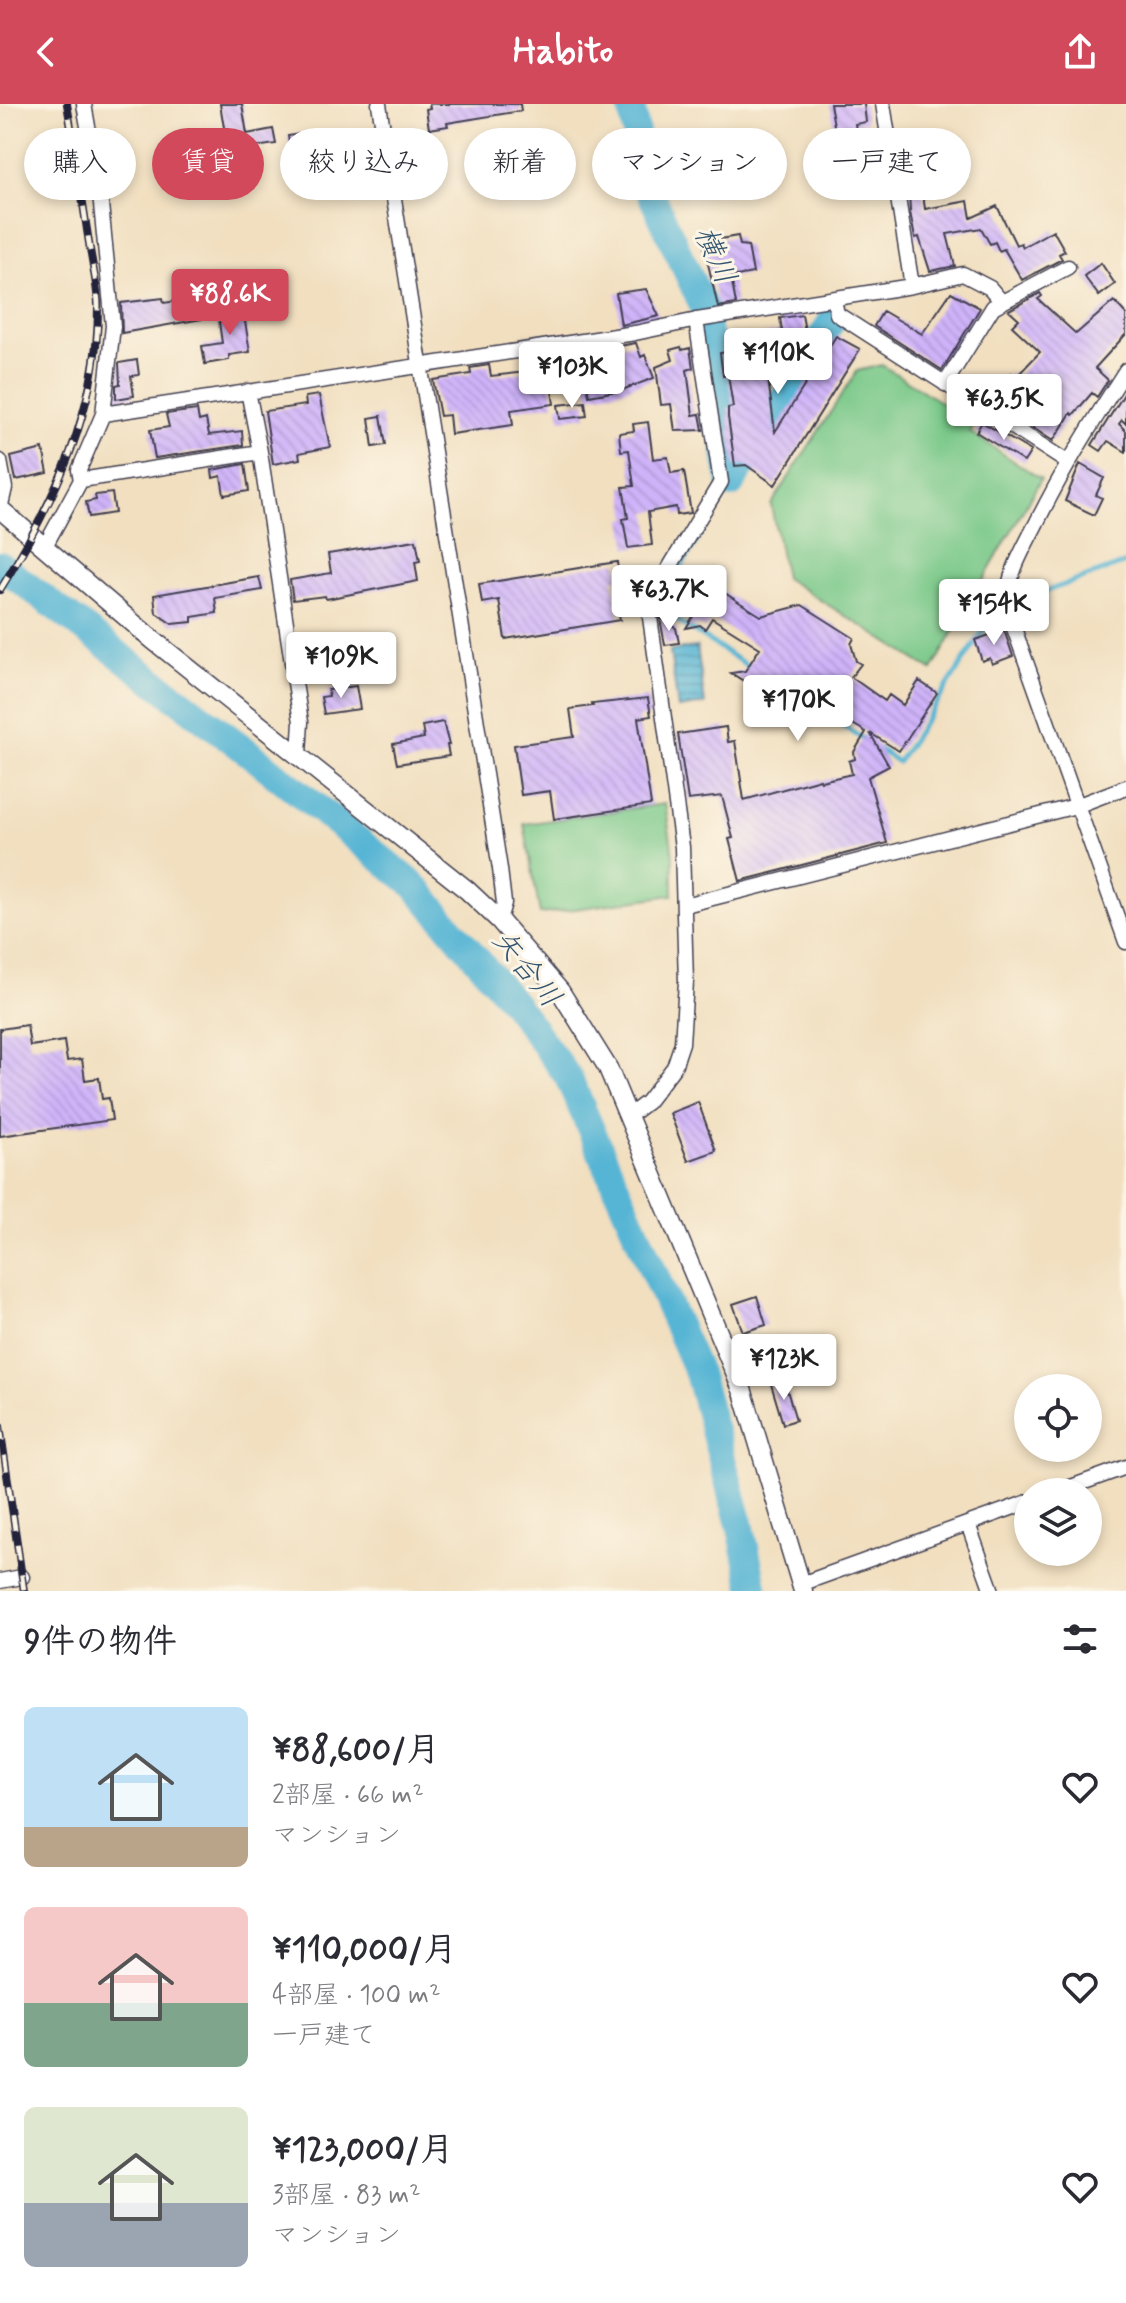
<!DOCTYPE html>
<html lang="ja">
<meta charset="utf-8">
<style>
body{margin:0;font-family:Mynerve,"Klee One",sans-serif;background:#f7f7f7;color:#2b2b33;height:100vh;display:flex;flex-direction:column;font-size:30px;white-space:nowrap}
*{box-sizing:border-box;margin:0}
p{font-size:26px;color:#7c7c81}
.icon{flex:none;width:44px;height:44px;fill:none;stroke:currentColor;stroke-width:2;stroke-linecap:round;stroke-linejoin:round}
.map{position:relative;height:1487px;overflow:hidden}
.side{display:flex;flex-direction:column;background:#fff;flex:1}
.side>*{flex:none}
.top-card{position:absolute;left:24px;top:24px;width:1078px;height:72px;display:flex;gap:16px}
.buttons{position:absolute;left:1014px;top:1270px;display:grid;gap:16px}
.buttons a{display:grid;place-items:center;width:88px;height:88px;border-radius:50%;background:#fff;box-shadow:0 4px 12px #0003;font-size:40px}
.price{position:absolute;translate:-50% -68px;padding:0 18px;border-radius:8px;background:#fff;color:#222;font-size:26px;line-height:52px;filter:drop-shadow(0 2px 4px #0008)}
.price::after{content:'';position:absolute;left:50%;top:48px;width:24px;height:18px;margin-left:-12px;background:inherit;clip-path:polygon(0 0,100% 0,50% 100%)}
.price.current{background:#d1495b;color:#fff}
ul{padding:0;list-style:none}
li{display:flex;align-items:center;gap:24px;height:200px;padding:0 24px}
li span{display:grid;place-items:center;flex:none;width:224px;height:160px;border-radius:12px;color:#555}
li>.icon{margin-inline-start:auto}
span .icon{width:96px;height:96px;fill:#fffc;stroke-width:1}
li b{font-size:34px}
h2{display:flex;justify-content:space-between;align-items:center;height:96px;padding:0 24px;font-size:34px}
.chip{padding:0 28px;border-radius:36px;background:#fff;box-shadow:0 4px 12px #0003;font-size:28px;line-height:72px}
.chip.current{background:#d1495b;color:#fff}
header{display:flex;justify-content:space-between;align-items:center;height:104px;padding:0 24px;background:#d1495b;color:#fff;font-size:36px;font-weight:800}
.map>svg:first-child{display:block}
.pitch{fill:#78c888;stroke:#4d7562;stroke-width:2}
.water{fill:url(#water-rules);stroke:#3c6c88;stroke-width:2}
.lines{fill:none;stroke-linecap:round;stroke-linejoin:round}
.stream{stroke:#56b5d4;stroke-width:5}
.river{stroke:#56b5d4;stroke-width:28}
.building{fill:url(#building-back-hatch)}
.minor-casing{stroke:#413e4f;stroke-width:17}
.tertiary-casing{stroke:#413e4f;stroke-width:21}
.minor{stroke:#fff;stroke-width:14}
.tertiary{stroke:#fff;stroke-width:18}
.rail-casing{stroke:#22223b;stroke-width:8}
.rail{stroke:#fcf5e5;stroke-width:5;stroke-dasharray:15;stroke-linecap:butt}
.labels{text-anchor:middle;stroke-width:6;stroke-linejoin:round;paint-order:stroke}
.water-label{font-size:30px;font-style:italic;fill:#345571;stroke:#fcf5e5}
</style>
<header><svg class="icon" aria-label="back" viewBox="0 0 24 24"><path d="M15 5l-7 7 7 7"/></svg>Habito<svg class="icon" aria-label="share" viewBox="0 0 24 24"><path d="M12 15V3M7 8l5-5 5 5M5 13v7h14v-7"/></svg></header>
<div class="map">
<svg width="1126" height="1487" viewBox="0 0 1126 1487">
<defs>
<pattern id="water-rules" width="6" height="5" patternUnits="userSpaceOnUse" patternTransform="scale(2)"><rect width="6" height="5" fill="#56b5d4"/><path d="M0 2.5h6" fill="none" stroke="#4793ad"/></pattern>
<pattern id="building-back-hatch" width="6" height="6" patternUnits="userSpaceOnUse" patternTransform="scale(2)"><rect width="6" height="6" fill="#cfb3f9"/><path d="M-1 5l2 2M0 0l6 6M5-1l2 2" fill="none" stroke="#b19ad6"/></pattern>
</defs>
<rect width="100%" height="100%" fill="#fcf5e5"/>
<filter id="ink" filterUnits="userSpaceOnUse"><feTurbulence type="fractalNoise" baseFrequency=".0125" numOctaves="2"/><feDisplacementMap in="SourceGraphic" scale="16" xChannelSelector="R" yChannelSelector="G"/><feConvolveMatrix kernelMatrix="1 2 1 2 8 2 1 2 1" color-interpolation-filters="sRGB"/></filter>
<filter id="wash" filterUnits="userSpaceOnUse"><feTurbulence type="fractalNoise" baseFrequency=".006" numOctaves="4" result="noise"/><feDisplacementMap in="SourceGraphic" scale="32" xChannelSelector="R" yChannelSelector="G"/><feGaussianBlur stdDeviation="1.8" result="paint"/><feColorMatrix in="noise" values="0 0 0 0 0 0 0 0 0 0 0 0 0 0 0 0 0 1.4 0 .05"/><feComposite in="paint" operator="in"/></filter>
<g filter="url(#wash)">
<rect width="100%" height="100%" fill="#f1dfc0"/>
<!-- pitch -->
<path class="pitch" d="M 882,261 L 975,320 L 970,328 L 1041,375 L 932,566 L 785,474 L 771,401 L 857,267 Z
M 665,700 L 673,749 L 673,791 L 540,810 L 524,720 Z"/>
<!-- water -->
<path class="water" d="M 697,543 L 705,600 L 678,604 L 670,547 Z"/>
<g class="lines">
<!-- stream -->
<path class="stream" d="M 731,380 L 680,465 L 659,505 L 751,564
M 1013,499 L 1126,459
M 780,582 L 866,637
M 875,643 L 898,658 L 1000,501"/>
<!-- river -->
<path class="river" d="M 631,0 L 644,75 L 704,204 L 731,380 L 833,215
M 0,461 L 253,652 L 414,781 L 514,899 L 568,973 L 698,1269 L 741,1424 L 754,1487"/>
</g>
<g id="blocks">
<!-- building -->
<path class="building" d="M 220,0 L 242,0 L 247,30 L 273,25 L 276,40 L 228,47 Z
M 429,0 L 520,0 L 521,7 L 447,19 L 448,22 L 429,25 L 426,5 L 430,4 Z
M 830,0 L 864,0 L 866,18 L 855,20 L 857,33 L 837,37 Z
M 312,28 L 315,42 L 338,39 L 338,36 L 345,34 L 368,30 L 370,42 L 373,41 L 377,60 L 295,72 L 288,32 Z
M 922,84 L 925,105 L 968,97 L 971,114 L 997,102 L 1016,141 L 1021,139 L 1023,143 L 1053,126 L 1065,147 L 1059,150 L 1062,155 L 1022,176 L 1004,145 L 999,147 L 995,138 L 990,140 L 981,124 L 947,130 L 955,162 L 930,167 L 919,133 L 915,134 L 910,108 L 909,86 Z
M 738,132 L 740,141 L 748,142 L 753,169 L 731,173 L 736,200 L 718,203 L 703,138 Z
M 1101,159 L 1115,180 L 1099,192 L 1084,172 Z
M 646,185 L 659,212 L 621,221 L 616,189 Z
M 951,188 L 980,204 L 942,266 L 874,222 L 883,207 L 922,230 Z
M 1040,189 L 1042,192 L 1038,195 L 1076,230 L 1114,197 L 1126,210 L 1126,230 L 1095,264 L 1108,276 L 1097,293 L 1092,289 L 1073,311 L 1071,309 L 1053,337 L 1027,320 L 1029,317 L 1006,297 L 1003,300 L 992,288 L 1011,269 L 1015,274 L 1040,248 L 1012,222 L 1019,215 L 1009,206 Z
M 241,193 L 250,248 L 229,251 L 229,256 L 205,260 L 202,242 L 222,239 L 219,218 L 233,216 L 229,195 Z
M 163,194 L 164,199 L 199,194 L 202,215 L 122,229 L 121,199 Z
M 802,211 L 810,253 L 768,275 L 775,328 L 836,232 L 860,245 L 775,381 L 746,361 L 735,362 L 728,313 L 728,304 L 733,303 L 728,271 L 723,272 L 720,249 L 752,244 L 750,233 L 782,227 L 780,214 Z
M 636,239 L 641,253 L 645,251 L 654,274 L 622,286 L 589,292 L 582,249 Z
M 681,243 L 682,246 L 690,244 L 693,264 L 687,266 L 693,311 L 700,310 L 703,326 L 675,327 L 671,300 L 661,301 L 656,263 L 673,256 L 670,246 Z
M 137,256 L 139,271 L 131,272 L 134,292 L 116,295 L 116,281 L 120,280 L 119,259 Z
M 489,261 L 491,272 L 527,268 L 526,264 L 548,261 L 554,300 L 511,306 L 513,321 L 451,330 L 449,311 L 440,312 L 433,276 L 471,270 L 470,264 Z
M 1126,287 L 1126,320 L 1122,316 L 1119,320 L 1126,327 L 1126,348 L 1108,337 L 1101,347 L 1092,341 Z
M 319,291 L 330,343 L 299,349 L 300,355 L 273,360 L 265,307 L 306,301 L 305,293 Z
M 585,298 L 587,312 L 560,315 L 558,301 Z
M 197,306 L 199,317 L 206,315 L 209,331 L 242,327 L 243,341 L 155,354 L 150,326 L 169,323 L 166,310 Z
M 381,312 L 386,341 L 373,343 L 369,314 Z
M 648,318 L 653,355 L 668,353 L 671,369 L 684,367 L 691,409 L 677,411 L 676,403 L 648,408 L 652,441 L 628,444 L 623,415 L 628,414 L 623,383 L 634,382 L 629,346 L 621,347 L 619,329 L 634,327 L 633,320 Z
M 982,318 L 1031,347 L 1024,358 L 976,328 Z
M 43,345 L 48,369 L 16,376 L 11,353 Z
M 245,360 L 249,387 L 224,391 L 221,372 L 213,374 L 212,366 Z
M 1080,360 L 1104,374 L 1096,391 L 1102,394 L 1094,411 L 1065,397 Z
M 112,389 L 115,409 L 89,413 L 86,398 L 96,396 L 95,391 Z
M 416,436 L 420,457 L 415,458 L 418,477 L 326,495 L 325,492 L 293,496 L 290,476 L 331,469 L 328,450 Z
M 617,458 L 619,474 L 613,475 L 620,516 L 505,535 L 499,496 L 482,499 L 479,480 Z
M 259,473 L 262,486 L 215,494 L 217,509 L 192,513 L 192,518 L 172,520 L 156,509 L 154,491 Z
M 688,484 L 711,499 L 720,486 L 761,512 L 802,501 L 854,534 L 851,540 L 856,557 L 861,560 L 851,573 L 885,597 L 889,591 L 903,601 L 919,577 L 937,589 L 899,647 L 870,629 L 889,662 L 868,673 L 887,739 L 740,777 L 729,735 L 733,734 L 722,692 L 688,696 L 678,630 L 726,623 L 728,638 L 735,637 L 744,696 L 820,675 L 821,677 L 852,670 L 849,657 L 855,655 L 854,648 L 866,628 L 788,581 L 777,598 L 731,569 L 745,567 L 760,544 L 712,514 L 705,525 L 700,521 L 686,524 L 699,503 Z
M 660,514 L 676,524 L 679,539 L 665,541 Z
M 1004,526 L 1013,552 L 992,560 L 990,554 L 982,557 L 975,536 Z
M 356,582 L 360,605 L 324,610 L 321,593 L 329,592 L 328,586 Z
M 648,594 L 651,612 L 638,614 L 651,701 L 554,715 L 550,687 L 521,691 L 514,641 L 574,633 L 570,605 L 593,602 L 592,600 Z
M 443,618 L 449,641 L 447,641 L 449,652 L 397,660 L 393,640 L 424,634 L 422,622 Z
M 27,921 L 30,942 L 64,937 L 67,957 L 82,955 L 85,976 L 99,974 L 102,995 L 109,994 L 112,1016 L 0,1032 L 0,925 Z
M 698,998 L 716,1047 L 688,1057 L 670,1009 Z
M 757,1192 L 766,1221 L 743,1228 L 733,1200 Z
M 784,1276 L 796,1316 L 783,1320 L 771,1280 Z"/>
</g>
</g>
<g filter="url(#ink)">
<use href="#blocks" fill-opacity="0" stroke="#413e4f" stroke-width="2"/>
<g class="lines">
<!-- minor casing -->
<g class="minor-casing">
<path id="minor" d="M 84,0 L 100,90 L 113,222 L 103,310
M 379,0 L 500,765 L 504,799 L 499,816
M 912,182 L 963,170 L 990,184 L 1002,198
M 834,196 L 837,210 L 1067,358
M 1126,266 C 1092,319 1063,365 1035,422 C 1022,447 1007,473 1006,502 L 1126,838
M 945,280 L 993,203 L 1068,163
M 248,287 L 260,348 L 301,618 L 299,650
M 0,357 L 5,384 L 0,405
M 81,376 L 260,348
M 44,444 L 81,376 L 79,366 L 103,310 L 635,229 L 697,216 L 912,182 L 883,0
M 685,801 L 1076,702 L 1126,683
M 630,1011 L 647,998 L 674,963 L 682,939 L 686,878 L 682,743 L 648,499 L 721,378 L 696,216
M 1057,1388 L 1126,1363
M 968,1420 L 992,1487
M 0,1477 L 22,1473
M 801,1480 L 1028,1398"/>
</g>
<!-- tertiary casing -->
<g class="tertiary-casing">
<path id="tertiary" d="M 0,405 L 153,536 L 467,786 L 499,816 L 560,887 L 608,964 L 743,1288 L 803,1487"/>
</g>
<!-- minor -->
<use href="#minor" class="minor"/>
<!-- tertiary -->
<use href="#tertiary" class="tertiary"/>
<!-- rail casing -->
<g class="rail-casing">
<path id="rail" d="M 0,486 C 54,398 99,306 98,200 C 97,180 92,159 89,139 C 82,93 75,46 67,0
M 0,1322 L 24,1487"/>
</g>
<!-- rail -->
<use href="#rail" class="rail"/>
</g>
</g>
<g class="labels">
<!-- water labels -->
<g class="water-label">
<text transform="translate(716 151) rotate(66)" y="10">横川</text>
<text transform="translate(527 864) rotate(51)" y="10">矢合川</text>
</g>
</g>
</svg>
<div class="buttons">
<a><svg class="icon" aria-label="locate" viewBox="0 0 24 24"><circle cx="12" cy="12" r="6"/><path d="M12 2v4M12 18v4M2 12h4M18 12h4"/></svg></a>
<a><svg class="icon" aria-label="layers" viewBox="0 0 24 24"><path d="M12 4l9 5-9 5-9-5zM3 14l9 5 9-5"/></svg></a>
</div>
<b class="price current" style="left:230px;top:233px">¥88.6K</b>
<b class="price" style="left:778px;top:292px">¥110K</b>
<b class="price" style="left:572px;top:306px">¥103K</b>
<b class="price" style="left:1004px;top:338px">¥63.5K</b>
<b class="price" style="left:669px;top:529px">¥63.7K</b>
<b class="price" style="left:994px;top:543px">¥154K</b>
<b class="price" style="left:341px;top:596px">¥109K</b>
<b class="price" style="left:798px;top:639px">¥170K</b>
<b class="price" style="left:784px;top:1298px">¥123K</b>
<div class="top-card">
<a class="chip">購入</a>
<a class="chip current">賃貸</a>
<a class="chip">絞り込み</a>
<a class="chip">新着</a>
<a class="chip">マンション</a>
<a class="chip">一戸建て</a>
</div>
</div>
<section class="side">
<h2>9件の物件<svg class="icon" aria-label="filters" viewBox="0 0 24 24"><path d="M4 7h16M4 17h16"/><circle cx="9" cy="7" r="2"/><circle cx="15" cy="17" r="2"/></svg></h2>
<ul>
<li><span style="background:linear-gradient(#bfe0f5 75%,#b9a48a 0)"><svg class="icon" aria-label="home" viewBox="0 0 24 24"><path d="M3 11l9-7 9 7M6 9v11h12V9"/></svg></span><div><b>¥88,600/月</b><p>2部屋 · 66 m²</p><p>マンション</p></div><svg class="icon" aria-label="heart" viewBox="0 0 24 24"><path d="M12 20l-8-8c-3-5 5-10 8-4 3-6 11-1 8 4z"/></svg></li>
<li><span style="background:linear-gradient(#f6c9c9 60%,#7fa58c 0)"><svg class="icon" aria-label="home" viewBox="0 0 24 24"><path d="M3 11l9-7 9 7M6 9v11h12V9"/></svg></span><div><b>¥110,000/月</b><p>4部屋 · 100 m²</p><p>一戸建て</p></div><svg class="icon" aria-label="heart" viewBox="0 0 24 24"><path d="M12 20l-8-8c-3-5 5-10 8-4 3-6 11-1 8 4z"/></svg></li>
<li><span style="background:linear-gradient(#dfe7d0 60%,#9aa5b1 0)"><svg class="icon" aria-label="home" viewBox="0 0 24 24"><path d="M3 11l9-7 9 7M6 9v11h12V9"/></svg></span><div><b>¥123,000/月</b><p>3部屋 · 83 m²</p><p>マンション</p></div><svg class="icon" aria-label="heart" viewBox="0 0 24 24"><path d="M12 20l-8-8c-3-5 5-10 8-4 3-6 11-1 8 4z"/></svg></li>
</ul>
</section>
